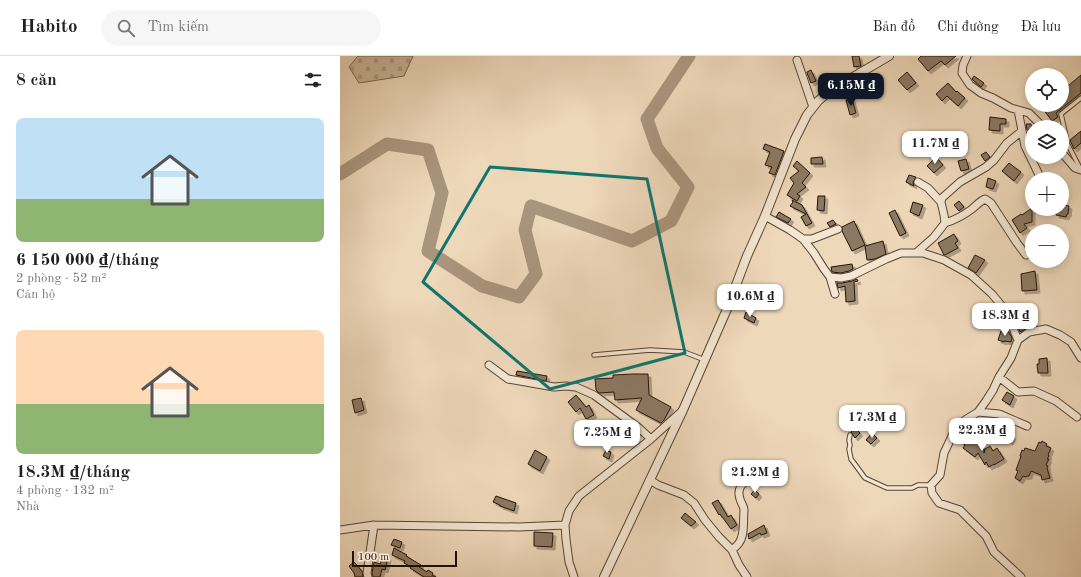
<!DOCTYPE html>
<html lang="vi">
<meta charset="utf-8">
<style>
body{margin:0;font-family:"Old Standard TT",serif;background:#f6f6f6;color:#202124;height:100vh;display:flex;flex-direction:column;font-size:15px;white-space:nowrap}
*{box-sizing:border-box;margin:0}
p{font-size:13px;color:#757577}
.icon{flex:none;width:22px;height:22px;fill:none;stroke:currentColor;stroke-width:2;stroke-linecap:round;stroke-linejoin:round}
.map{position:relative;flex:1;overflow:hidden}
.sheet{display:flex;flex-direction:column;background:#fff;width:340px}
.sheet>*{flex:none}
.buttons{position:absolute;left:685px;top:12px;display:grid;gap:8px}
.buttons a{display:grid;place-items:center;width:44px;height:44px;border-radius:50%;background:#fff;box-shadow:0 2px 10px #0003;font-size:20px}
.scale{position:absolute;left:12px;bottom:10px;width:105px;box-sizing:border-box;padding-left:4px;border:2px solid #221304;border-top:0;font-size:11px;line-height:14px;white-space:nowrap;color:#221304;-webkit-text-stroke:3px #f4e6d2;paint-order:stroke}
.price{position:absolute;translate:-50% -34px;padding:0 9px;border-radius:8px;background:#fff;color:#222;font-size:13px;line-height:26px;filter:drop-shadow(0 1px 2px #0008)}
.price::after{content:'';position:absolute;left:50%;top:24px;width:12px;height:9px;margin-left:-6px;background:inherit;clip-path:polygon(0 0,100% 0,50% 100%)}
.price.on{background:#111827;color:#fff}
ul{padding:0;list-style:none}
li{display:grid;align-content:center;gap:8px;height:212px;padding:0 16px}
li span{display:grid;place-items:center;height:124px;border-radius:8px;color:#555}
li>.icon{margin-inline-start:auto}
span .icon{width:72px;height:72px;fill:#fffc;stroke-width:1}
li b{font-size:17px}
h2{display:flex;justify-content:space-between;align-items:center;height:48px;padding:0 16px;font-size:17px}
header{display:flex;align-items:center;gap:24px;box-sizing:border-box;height:56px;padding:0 20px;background:#fff;border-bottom:1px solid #e0e0e0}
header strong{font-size:19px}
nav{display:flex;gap:22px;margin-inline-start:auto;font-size:14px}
.search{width:280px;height:36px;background:#f6f6f6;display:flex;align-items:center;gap:10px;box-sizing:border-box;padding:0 14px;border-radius:22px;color:#757577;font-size:15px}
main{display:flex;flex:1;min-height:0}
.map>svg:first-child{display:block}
.cemetery{fill:url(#cemetery-stones);stroke:#766550}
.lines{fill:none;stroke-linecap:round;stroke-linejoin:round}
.river{stroke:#a9957c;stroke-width:13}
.building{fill:#8c7963;stroke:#221304;filter:url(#shadow)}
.service-casing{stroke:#554432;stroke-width:5.5}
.minor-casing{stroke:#554432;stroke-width:9}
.tertiary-casing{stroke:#554432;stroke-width:10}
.service{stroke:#f4e6d2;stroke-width:3.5}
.minor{stroke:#f4e6d2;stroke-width:7}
.tertiary{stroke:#f4e6d2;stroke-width:8}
.marked{fill:none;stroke:#0f766e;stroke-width:3;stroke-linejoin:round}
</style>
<header>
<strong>Habito</strong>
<div class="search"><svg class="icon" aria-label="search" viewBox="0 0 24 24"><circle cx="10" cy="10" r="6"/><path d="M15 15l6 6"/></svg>Tìm kiếm</div>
<nav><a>Bản đồ</a><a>Chỉ đường</a><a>Đã lưu</a></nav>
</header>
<main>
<section class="sheet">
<h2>8 căn<svg class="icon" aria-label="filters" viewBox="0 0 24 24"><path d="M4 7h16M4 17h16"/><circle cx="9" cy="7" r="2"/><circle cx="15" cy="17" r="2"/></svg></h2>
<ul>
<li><span style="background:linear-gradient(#bfe0f5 65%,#8fb573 0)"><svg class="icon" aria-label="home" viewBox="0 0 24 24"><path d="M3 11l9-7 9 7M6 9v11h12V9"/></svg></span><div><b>6 150 000 ₫/tháng</b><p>2 phòng · 52 m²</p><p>Căn hộ</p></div></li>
<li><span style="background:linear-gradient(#ffd9b3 60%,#8fb573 0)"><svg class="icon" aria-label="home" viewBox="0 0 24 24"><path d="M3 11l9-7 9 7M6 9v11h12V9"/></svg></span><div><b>18.3M ₫/tháng</b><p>4 phòng · 132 m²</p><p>Nhà</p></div></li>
</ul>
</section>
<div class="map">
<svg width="741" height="521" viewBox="0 0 741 521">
<defs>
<pattern id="cemetery-stones" width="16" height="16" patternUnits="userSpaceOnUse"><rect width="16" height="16" fill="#cbb79b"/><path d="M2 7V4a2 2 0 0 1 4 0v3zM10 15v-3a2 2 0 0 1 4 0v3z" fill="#ae9c84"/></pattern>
<filter id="shadow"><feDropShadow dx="3" dy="3" stdDeviation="0" flood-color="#0004"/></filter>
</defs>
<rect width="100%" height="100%" fill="#eed8ba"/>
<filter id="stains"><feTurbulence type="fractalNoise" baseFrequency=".005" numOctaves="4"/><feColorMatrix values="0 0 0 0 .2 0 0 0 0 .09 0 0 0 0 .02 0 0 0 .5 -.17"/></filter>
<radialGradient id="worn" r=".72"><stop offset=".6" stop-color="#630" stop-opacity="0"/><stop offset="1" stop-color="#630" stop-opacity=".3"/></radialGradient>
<!-- cemetery -->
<path class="cemetery" d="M 18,0 L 73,0 L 64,20 L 19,27 L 9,11 Z"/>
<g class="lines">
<!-- river -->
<path class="river" d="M 0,118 L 47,88 L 88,94 L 102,137 L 88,195 L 142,230 L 179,241 L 196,218 L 185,174 L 191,150 L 292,185 L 331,165 L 348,131 L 317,92 L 307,63 L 349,0"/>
</g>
<!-- building -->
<path class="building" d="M 512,0 L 519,0 L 521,10 L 514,11 Z
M 581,0 L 616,0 L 605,9 L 601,5 L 588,15 L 578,3 Z
M 471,14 L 476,25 L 471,27 L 467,17 L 467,16 Z
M 567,16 L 576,27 L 567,34 L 558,24 Z
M 741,19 L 741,37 L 716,57 L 718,61 L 712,65 L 703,53 L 708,49 L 722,49 L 722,35 Z
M 634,20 L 644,27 L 641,31 L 634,25 L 632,23 Z
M 608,27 L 616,36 L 617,35 L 625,42 L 618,50 L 607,40 L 602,45 L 596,38 Z
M 512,43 L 516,57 L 510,59 L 506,44 Z
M 650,61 L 666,63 L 666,68 L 660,68 L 660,75 L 649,74 Z
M 686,68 L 691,68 L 692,74 L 687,74 Z
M 741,75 L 741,87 L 734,93 L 730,84 Z
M 579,79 L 583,82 L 571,95 L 567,91 Z
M 425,88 L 444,95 L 435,119 L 429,117 L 432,111 L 425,109 L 430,96 L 423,93 Z
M 646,96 L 650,101 L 645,105 L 641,99 Z
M 482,101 L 483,108 L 471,108 L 471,102 Z
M 596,101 L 603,109 L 594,117 L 587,110 Z
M 626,103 L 629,113 L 621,115 L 618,105 Z
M 457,105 L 470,117 L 462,127 L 466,131 L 457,138 L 460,140 L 457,145 L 447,139 L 454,127 L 450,122 L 459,115 L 453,110 Z
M 669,107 L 681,116 L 674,125 L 662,115 Z
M 569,119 L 576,121 L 573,126 L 574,130 L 566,126 Z
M 648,122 L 656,125 L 653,133 L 646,131 Z
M 478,140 L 485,140 L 484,155 L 477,154 Z
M 452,144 L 462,149 L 472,167 L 466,170 L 461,161 L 466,158 L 450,150 L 453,146 Z
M 619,145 L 624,151 L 619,155 L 614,149 Z
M 573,146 L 583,149 L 579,160 L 570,156 Z
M 722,149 L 729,150 L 728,158 L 727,158 L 726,161 L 716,159 L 716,153 L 722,153 Z
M 692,152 L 692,166 L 684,168 L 687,172 L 680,177 L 672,164 L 681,158 L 682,159 Z
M 555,154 L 566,177 L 560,180 L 549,157 Z
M 439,156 L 451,163 L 448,167 L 436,161 Z
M 493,164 L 496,168 L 490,171 L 487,167 Z
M 514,165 L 525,189 L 512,195 L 502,175 L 502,171 Z
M 614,178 L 618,185 L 615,187 L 618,192 L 605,199 L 604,199 L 598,187 Z
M 543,185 L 546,198 L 535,203 L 527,204 L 525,190 Z
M 635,199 L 645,204 L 636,217 L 628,212 Z
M 512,208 L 513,213 L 509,215 L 501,217 L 492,216 L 491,211 Z
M 695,215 L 697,234 L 682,235 L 681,218 Z
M 517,223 L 518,225 L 514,226 L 515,245 L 506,246 L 505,230 L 498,232 L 497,227 L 502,227 L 512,225 Z
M 406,256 L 416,262 L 414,267 L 404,262 Z
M 674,262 L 682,262 L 683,266 L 690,269 L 689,271 L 680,276 Z
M 661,275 L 669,276 L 672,282 L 671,286 L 664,285 L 664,286 L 658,284 Z
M 707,302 L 708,317 L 698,317 L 697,308 L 699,308 L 699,303 Z
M 177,315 L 207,320 L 206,325 L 176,319 Z
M 293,318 L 308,318 L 309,339 L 331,351 L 324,364 L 321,367 L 296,354 L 302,342 L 275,344 L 274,336 L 259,337 L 256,334 L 255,323 L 273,322 L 273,319 Z
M 667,336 L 674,340 L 670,349 L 662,344 Z
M 236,339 L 246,351 L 249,349 L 254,359 L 246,363 L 240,352 L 236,356 L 228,346 Z
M 21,342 L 24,354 L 15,357 L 12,344 Z
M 655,368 L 660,371 L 657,377 L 652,375 Z
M 515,372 L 520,377 L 515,382 L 511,376 Z
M 666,376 L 673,380 L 670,386 L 664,383 Z
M 532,377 L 537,382 L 531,388 L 526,384 Z
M 624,379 L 644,392 L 644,397 L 645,393 L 650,390 L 653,395 L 657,392 L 664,403 L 654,409 L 654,408 L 649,411 L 646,406 L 645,407 L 645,409 L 638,397 L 635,401 L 623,392 L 625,389 L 619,384 Z
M 702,385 L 707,388 L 706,390 L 711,392 L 708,399 L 709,400 L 707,403 L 709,403 L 706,409 L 708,410 L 707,412 L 710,422 L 702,424 L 701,419 L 691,415 L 689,420 L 687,420 L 686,421 L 683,420 L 680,425 L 675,422 L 678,415 L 676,414 L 681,400 L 680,400 L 682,394 L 684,395 L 685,392 L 695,395 L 699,386 L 701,387 Z
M 195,394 L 207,401 L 200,415 L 188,408 Z
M 266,394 L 271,396 L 269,403 L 263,400 Z
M 415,434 L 419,438 L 416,442 L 411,438 Z
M 156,440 L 176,447 L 174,455 L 160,450 L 160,449 L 153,446 Z
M 378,444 L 388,461 L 391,459 L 397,469 L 391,473 L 380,458 L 379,459 L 372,447 Z
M 345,457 L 356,466 L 351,470 L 341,462 Z
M 424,469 L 427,477 L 421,479 L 420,477 L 409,483 L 408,478 Z
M 194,476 L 213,477 L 212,491 L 194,490 Z
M 54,483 L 62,486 L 60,492 L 51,489 Z
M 54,492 L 67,499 L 66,500 L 81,509 L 79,511 L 87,516 L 88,514 L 93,517 L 92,519 L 96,521 L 84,521 L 70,512 L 71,511 L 64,507 L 65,505 L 52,499 Z
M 44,498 L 48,502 L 45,514 L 42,513 L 40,521 L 33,521 L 32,517 L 34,506 L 40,508 Z
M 14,506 L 22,515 L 23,521 L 15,521 L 14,517 L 9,510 Z"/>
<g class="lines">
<!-- service casing -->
<g class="service-casing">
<path id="service" d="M 740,112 L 727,87 L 726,80 L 721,58 L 741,42
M 254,299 L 310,294 L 344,296 L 365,304
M 510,379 L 509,384 L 510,389 L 509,393 L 511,403 L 525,422 L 547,432 L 572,432 L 578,429 L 591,429"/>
</g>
<!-- minor casing -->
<g class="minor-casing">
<path id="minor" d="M 627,0 L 623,9 L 622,17 L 630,29 L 641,37 L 653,42 L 671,52 L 689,57 L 703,71
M 457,4 L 473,51
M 678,54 L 685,90 L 701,123
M 722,97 L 735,112 L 741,114
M 578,126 L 588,132 L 601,146
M 425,160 L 450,174 L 463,183 L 474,197 L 484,213 L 490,221 L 495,238
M 605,167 C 615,164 624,159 632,153 C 637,149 640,145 645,143 L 651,147 L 677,187 L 686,199
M 463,183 L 472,183 L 498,173
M 577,196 L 594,181 L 605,167 L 604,159 L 601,146 L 602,142 L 620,126 L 646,111 L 654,104 L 667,87 L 682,75
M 490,221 L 501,222 L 511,220 L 546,203 L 561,197 L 583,197 L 604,204 L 631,219 L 652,238 L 661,249 L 670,265 L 678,284
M 149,309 L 168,323 L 214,331 L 226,330 L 236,331 L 254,339 L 299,372 L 311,383
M 659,321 L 678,336 L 694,335 L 716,345 L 737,361
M 638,356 L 646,345 L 653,334 L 659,321 L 671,302 L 678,284 L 689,276 L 706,273 L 720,279 L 731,286 L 741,302
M 310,424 L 318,429 L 344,439 L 354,447 L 365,464 L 379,481 L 392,494 L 399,509 L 407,521
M 0,474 L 34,469 L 179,471 L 225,469
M 392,494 C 394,492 397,490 399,487 C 405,479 403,464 404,454 C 404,450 401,447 400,443 C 397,434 401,425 411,425
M 28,521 L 27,517 L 34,469
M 234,521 L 229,506 L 226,483 L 225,469 L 229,455 L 239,440 L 311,383 L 342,355
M 681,521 L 654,496 L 646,480 L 620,454 L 599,447 L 592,437 L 591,429 L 600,419 L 604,397 L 613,378 L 625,364 L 638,356 L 659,358 L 687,370"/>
</g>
<!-- tertiary casing -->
<g class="tertiary-casing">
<path id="tertiary" d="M 264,521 L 343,354 L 387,253 L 407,200 L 425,160 L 455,83 L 467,59 L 478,45 L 491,34 L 549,0"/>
</g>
<!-- service -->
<use href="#service" class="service"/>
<!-- minor -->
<use href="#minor" class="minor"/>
<!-- tertiary -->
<use href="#tertiary" class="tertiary"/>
</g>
<!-- marked area -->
<path class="marked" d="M 150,111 L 307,123 L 345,297 L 210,333 L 83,226 Z"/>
<rect width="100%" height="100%" filter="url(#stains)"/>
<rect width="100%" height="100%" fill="url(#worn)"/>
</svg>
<div class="buttons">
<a><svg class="icon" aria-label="locate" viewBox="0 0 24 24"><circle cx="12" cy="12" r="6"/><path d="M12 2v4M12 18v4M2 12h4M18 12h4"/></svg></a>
<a><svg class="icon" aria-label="layers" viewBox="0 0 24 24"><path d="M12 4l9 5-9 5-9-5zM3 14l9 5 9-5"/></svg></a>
<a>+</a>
<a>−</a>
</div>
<div class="scale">100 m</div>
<b class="price on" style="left:511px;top:51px">6.15M ₫</b>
<b class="price" style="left:595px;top:109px">11.7M ₫</b>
<b class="price" style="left:410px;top:262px">10.6M ₫</b>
<b class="price" style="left:665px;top:281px">18.3M ₫</b>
<b class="price" style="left:532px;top:383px">17.3M ₫</b>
<b class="price" style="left:642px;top:396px">22.3M ₫</b>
<b class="price" style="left:267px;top:398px">7.25M ₫</b>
<b class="price" style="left:415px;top:438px">21.2M ₫</b>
</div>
</main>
